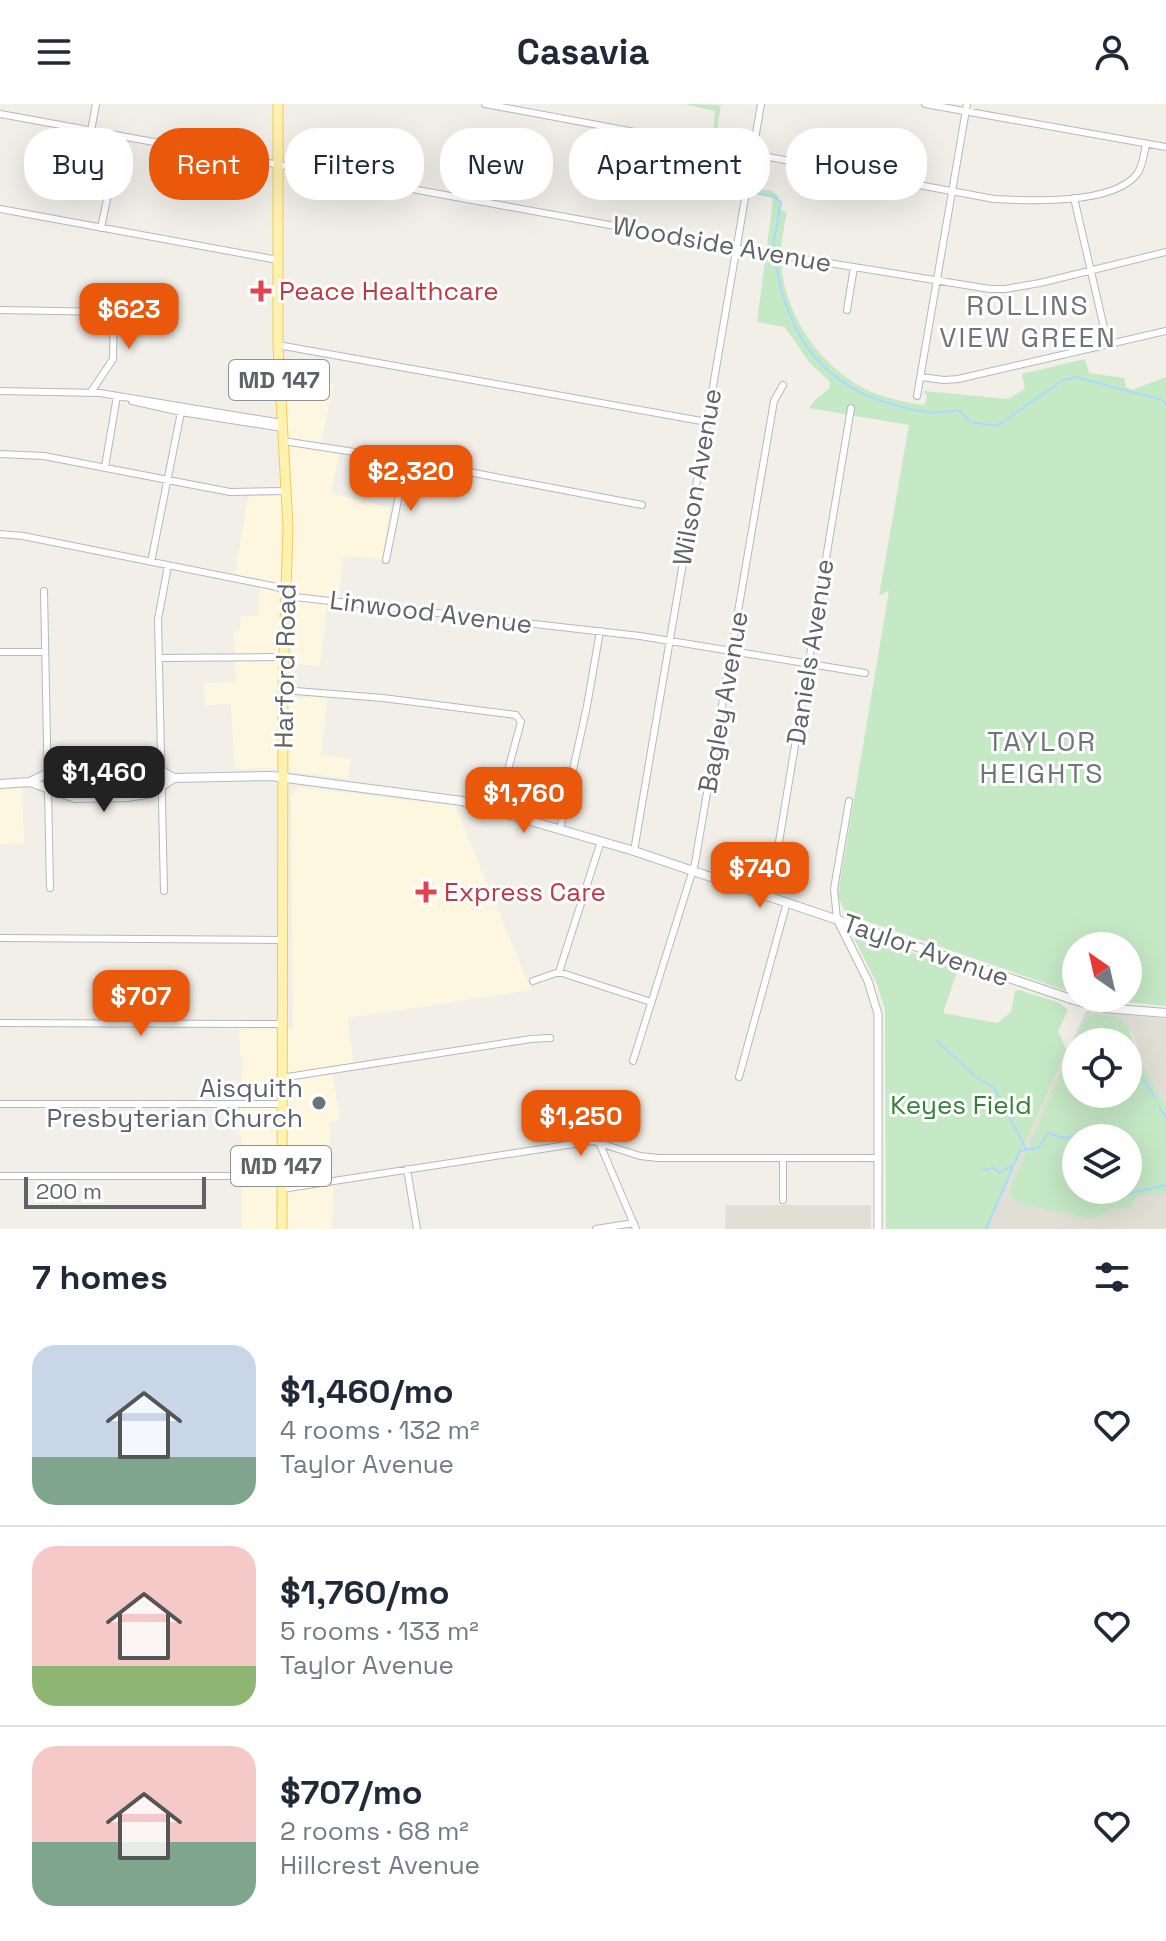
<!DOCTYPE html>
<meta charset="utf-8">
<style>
body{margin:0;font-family:"Space Grotesk",sans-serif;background:#f2f2f3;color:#1f2937;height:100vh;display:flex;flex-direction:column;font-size:30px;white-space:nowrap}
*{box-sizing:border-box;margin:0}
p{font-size:26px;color:#747a83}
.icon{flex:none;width:44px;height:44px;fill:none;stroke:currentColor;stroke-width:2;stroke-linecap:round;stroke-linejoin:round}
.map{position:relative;height:1125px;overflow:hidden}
.drawer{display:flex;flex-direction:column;background:#fff;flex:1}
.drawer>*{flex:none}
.banner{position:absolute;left:24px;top:24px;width:1118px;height:72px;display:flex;gap:16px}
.needle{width:52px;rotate:326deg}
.fabs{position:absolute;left:1062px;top:828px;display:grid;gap:16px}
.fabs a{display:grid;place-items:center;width:80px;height:80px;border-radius:50%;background:#fff;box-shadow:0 8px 32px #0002;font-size:40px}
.scale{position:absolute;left:24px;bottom:20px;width:182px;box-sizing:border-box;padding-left:8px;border:4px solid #5f6368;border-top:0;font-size:22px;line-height:28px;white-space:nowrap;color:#5f6368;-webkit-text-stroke:6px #fff;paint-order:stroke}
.price{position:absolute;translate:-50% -68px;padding:0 18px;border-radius:16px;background:#ea580c;color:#fff;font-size:26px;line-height:52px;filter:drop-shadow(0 2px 4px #0008)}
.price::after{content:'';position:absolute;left:50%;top:48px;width:24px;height:18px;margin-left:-12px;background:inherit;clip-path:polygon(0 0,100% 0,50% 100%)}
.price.on{background:#222;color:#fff}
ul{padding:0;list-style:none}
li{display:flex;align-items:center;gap:24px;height:200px;padding:0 32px}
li+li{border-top:2px solid #e0e1e3}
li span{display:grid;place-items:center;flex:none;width:224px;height:160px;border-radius:24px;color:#555}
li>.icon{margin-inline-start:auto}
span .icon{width:96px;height:96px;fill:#fffc;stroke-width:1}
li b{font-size:34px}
h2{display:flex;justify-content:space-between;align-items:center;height:96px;padding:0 32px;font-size:34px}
.chip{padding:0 28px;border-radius:32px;background:#fff;box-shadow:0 8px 32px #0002;font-size:28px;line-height:72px}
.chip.on{background:#ea580c;color:#fff}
header{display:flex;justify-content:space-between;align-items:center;height:104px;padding:0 32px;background:#fff;font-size:36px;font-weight:700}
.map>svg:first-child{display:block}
.commercial{fill:#fef7e0}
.education{fill:#e1ded6}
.green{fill:#c5e8c5;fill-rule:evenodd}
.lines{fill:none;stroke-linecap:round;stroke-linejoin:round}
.stream{stroke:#aadaff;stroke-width:2}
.minor-casing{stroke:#b5b8bc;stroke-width:8}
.tertiary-casing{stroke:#b5b8bc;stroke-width:9}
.secondary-casing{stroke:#b6babf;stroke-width:10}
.primary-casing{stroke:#f2c960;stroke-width:11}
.minor{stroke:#fff;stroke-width:6}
.tertiary{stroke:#fff;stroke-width:7}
.secondary{stroke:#fff;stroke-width:8}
.primary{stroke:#fff2af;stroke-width:9}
.health-dot{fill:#e0444e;stroke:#fff;stroke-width:3}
.worship-dot{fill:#6b7280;stroke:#fff;stroke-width:3}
.labels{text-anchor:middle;stroke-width:6;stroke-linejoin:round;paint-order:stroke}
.shield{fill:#fff;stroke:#8f9295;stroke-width:2}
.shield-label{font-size:24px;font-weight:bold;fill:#5f6368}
.street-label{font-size:26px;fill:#5f6368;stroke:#fff}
.health-label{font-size:26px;fill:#be3a42;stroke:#fff;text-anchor:start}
.worship-label{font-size:26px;fill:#5b616d;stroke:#fff;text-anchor:end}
.park-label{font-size:26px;fill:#348238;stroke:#fff}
.neighbourhood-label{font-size:28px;letter-spacing:2px;fill:#70757a;stroke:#fff}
</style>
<header><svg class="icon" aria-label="menu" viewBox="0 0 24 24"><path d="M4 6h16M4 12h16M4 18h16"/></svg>Casavia<svg class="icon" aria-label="person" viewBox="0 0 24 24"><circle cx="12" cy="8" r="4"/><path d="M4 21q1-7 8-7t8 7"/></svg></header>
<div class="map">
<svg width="1166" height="1125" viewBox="0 0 1166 1125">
<rect width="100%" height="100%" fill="#f1efe8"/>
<!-- commercial -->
<path class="commercial" d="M 284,272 L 333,279 L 320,346 L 339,349 L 331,389 L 390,404 L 382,455 L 343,452 L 339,493 L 328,493 L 320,562 L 290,559 L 291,593 L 327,594 L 321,651 L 351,655 L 348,675 L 267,664 L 235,665 L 231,600 L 205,601 L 204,580 L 236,577 L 234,527 L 240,526 L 241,512 L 257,512 L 262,475 L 235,470 L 248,393 L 292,390 Z
M 298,683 L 455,702 L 531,886 L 347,914 L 354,963 L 332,967 L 340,1016 L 329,1018 L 333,1076 L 332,1125 L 242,1125 L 242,1032 L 239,1031 L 243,953 L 240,952 L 239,926 L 293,925 L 291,693 Z
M 22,685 L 24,739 L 0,740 L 0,686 Z"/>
<!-- education -->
<path class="education" d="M 1086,907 L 1166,915 L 1166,1003 L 1147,969 L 1132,929 L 1119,914 L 1095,910 L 1085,913 L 1011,1086 L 1094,1115 L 1113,1104 L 1123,1105 L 1133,1101 L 1137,1092 L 1143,1089 L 1166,1090 L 1166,1125 L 986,1125 Z
M 726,1101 L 871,1101 L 871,1125 L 725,1125 Z"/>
<!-- green -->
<path class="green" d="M 684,0 L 721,1 L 715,38 L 718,49 L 715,71 L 718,76 L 772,87 L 778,92 L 780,106 L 787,108 C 785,120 782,132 781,144 C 778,201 815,259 865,285 C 884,294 903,298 924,301 L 927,293 L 924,287 L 1008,295 L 1025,285 L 1022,270 L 1085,255 L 1089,269 L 1124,274 L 1126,283 L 1132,286 L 1166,273 L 1166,902 L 1090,894 L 1128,894 L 1128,842 L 1076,842 L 1076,890 L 846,810 L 838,792 L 839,784 L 889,487 L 879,492 L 909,321 L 809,304 L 816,295 L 829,285 L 830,278 L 809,258 L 785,223 L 757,218 L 773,96 L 771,93 L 736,87 L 715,81 L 710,71 L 715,7 Z
M 138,660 L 150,663 L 157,671 L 154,683 C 126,698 84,693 55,684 L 52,673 L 55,668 L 62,663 Z
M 857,829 L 958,865 L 943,909 L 997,919 L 1011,908 L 1015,887 L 1019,886 L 1060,899 L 1068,906 L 1058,927 L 1067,947 L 986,1125 L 886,1125 L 885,906 L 877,880 L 854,834 Z
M 1095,910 L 1119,914 L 1128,923 L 1147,969 L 1166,1003 L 1166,1090 L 1137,1092 L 1130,1105 L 1113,1104 L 1094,1115 L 1021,1100 L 1012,1095 L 1010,1086 L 1085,913 ZM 1076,938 L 1128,938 L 1128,990 L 1076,990 ZM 1076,1034 L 1128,1034 L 1128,1086 L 1076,1086 Z"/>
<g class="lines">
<!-- stream -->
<path class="stream" d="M 751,88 L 775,93 L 781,98 L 773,142
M 775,157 C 788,234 823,284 902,303 C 921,308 936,311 956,306 L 960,307 L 970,318 L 997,322 L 1063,276 L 1076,273 L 1162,296 L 1166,300
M 1108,924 L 1118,938
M 936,936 L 975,972 L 994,984 L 1026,1045
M 1128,952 L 1155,994
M 1159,1003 L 1166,1014
M 983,1067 L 993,1063 L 1000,1069 L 1011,1062
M 1123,1086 L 1127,1090 L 1166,1081
M 986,1125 L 1020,1047 L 1038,1044 L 1048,1029 L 1064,1034 L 1078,1031 L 1092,1034"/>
<!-- minor casing -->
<g class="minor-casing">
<path id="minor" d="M 485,0 L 994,95 C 1030,97 1113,101 1137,70 C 1143,62 1144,49 1146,40
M 925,0 L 1166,43
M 0,10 L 736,144 L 990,185 L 1005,185 L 1040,179 L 1166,148
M 91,27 L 96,0
M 1074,94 L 1108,241
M 0,105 L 278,156
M 101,124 L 120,33
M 0,206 L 113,208
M 847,206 L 854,163
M 278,241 L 707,318
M 921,273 L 944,276 L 958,275 L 1166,227
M 0,287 L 100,289 L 282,319
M 91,288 L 113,255 L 114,199 L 117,187
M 917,292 L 967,0
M 132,297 L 181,308 L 282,324
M 283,337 L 406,356 L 642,401
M 0,350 L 44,352 L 230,388 L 287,387
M 105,363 L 117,292
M 0,430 L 23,432 L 277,483 L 295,493 L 640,532 L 865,569
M 386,456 L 406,356
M 151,458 L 181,308
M 44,487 L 50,784
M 0,548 L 45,548
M 159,554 L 284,553
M 283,586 L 383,594 L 516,611 L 521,618 L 497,706
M 560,725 L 587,602 L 600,527
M 634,747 L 761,0
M 164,787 L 158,515 L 168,462
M 770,792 L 851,304
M 837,815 L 834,785 L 849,697
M 0,834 L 282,836
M 559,868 L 601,737
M 533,877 L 559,868 L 651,898
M 0,919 L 281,920
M 633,957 L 695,759 L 774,297 L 783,281
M 739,973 L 787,798
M 281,974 L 531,935 L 550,934
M 0,1000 L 281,1000
M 599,1038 L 636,1125
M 783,1054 L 783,1096
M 407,1065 L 417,1125
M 0,1072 L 281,1072
M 282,1085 L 593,1037 L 640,1052 L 658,1054 L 878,1054
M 596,1125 L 634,1119"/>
</g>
<!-- tertiary casing -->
<g class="tertiary-casing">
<path id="tertiary" d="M 837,815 L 868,877 L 878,910 L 878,1125"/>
</g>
<!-- secondary casing -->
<g class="secondary-casing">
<path id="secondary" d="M 30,678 L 75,694 L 128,693 L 150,689 L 174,674
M 0,680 L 30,678 L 68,659 L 128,657 L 149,660 L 174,674 L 271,672 L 462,697 L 634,747 L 1074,896 L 1105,904 L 1166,909"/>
</g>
<!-- primary casing -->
<g class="primary-casing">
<path id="primary" d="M 278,0 L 278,241 L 288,423 L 283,586 L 282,1125"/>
</g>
<!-- minor -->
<use href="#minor" class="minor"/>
<!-- tertiary -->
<use href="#tertiary" class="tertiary"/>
<!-- secondary -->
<use href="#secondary" class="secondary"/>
<!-- primary -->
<use href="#primary" class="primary"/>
</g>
<!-- markers -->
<g class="health-dot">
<path d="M257 175h8v8h8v8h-8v8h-8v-8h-8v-8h8z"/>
<path d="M422 776h8v8h8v8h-8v8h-8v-8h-8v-8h8z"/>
</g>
<circle class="worship-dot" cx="319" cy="999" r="8"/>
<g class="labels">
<!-- shield labels -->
<g class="shield">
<rect x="229" y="256" width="100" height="40" rx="6"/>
<rect x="231" y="1042" width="100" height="40" rx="6"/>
</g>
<g class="shield-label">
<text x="279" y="284">MD 147</text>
<text x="281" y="1070">MD 147</text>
</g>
<!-- street labels -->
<g class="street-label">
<text transform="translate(722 140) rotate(10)" y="9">Woodside Avenue</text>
<text transform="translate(697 373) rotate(-80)" y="9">Wilson Avenue</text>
<text transform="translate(431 508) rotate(7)" y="9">Linwood Avenue</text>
<text transform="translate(810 548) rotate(-81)" y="9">Daniels Avenue</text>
<text transform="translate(285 562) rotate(-89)" y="9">Harford Road</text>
<text transform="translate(723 598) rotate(-80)" y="9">Bagley Avenue</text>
<text transform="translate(926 846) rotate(19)" y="9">Taylor Avenue</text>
</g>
<!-- health labels -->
<g class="health-label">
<text x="279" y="196">Peace Healthcare</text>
<text x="444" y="797">Express Care</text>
</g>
<!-- worship labels -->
<g class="worship-label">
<text x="303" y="993">Aisquith<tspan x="303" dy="30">Presbyterian Church</tspan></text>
</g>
<!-- park labels -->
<g class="park-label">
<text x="961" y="1010">Keyes Field</text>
</g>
<!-- neighbourhood labels -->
<g class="neighbourhood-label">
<text x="1028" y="211">ROLLINS<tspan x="1028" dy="32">VIEW GREEN</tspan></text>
<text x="1042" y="647">TAYLOR<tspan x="1042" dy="32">HEIGHTS</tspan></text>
</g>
</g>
</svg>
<div class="fabs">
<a><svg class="needle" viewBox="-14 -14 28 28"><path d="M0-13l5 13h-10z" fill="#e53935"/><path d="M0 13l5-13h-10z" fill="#747a83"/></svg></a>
<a><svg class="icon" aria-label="locate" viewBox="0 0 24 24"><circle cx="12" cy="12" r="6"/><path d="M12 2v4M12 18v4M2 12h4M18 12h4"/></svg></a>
<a><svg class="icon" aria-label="layers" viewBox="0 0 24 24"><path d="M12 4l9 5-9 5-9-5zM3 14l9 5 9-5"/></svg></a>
</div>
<div class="scale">200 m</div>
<b class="price" style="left:129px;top:247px">$623</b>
<b class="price" style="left:411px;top:409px">$2,320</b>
<b class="price on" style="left:104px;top:710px">$1,460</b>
<b class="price" style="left:524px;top:731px">$1,760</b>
<b class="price" style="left:760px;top:806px">$740</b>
<b class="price" style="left:141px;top:934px">$707</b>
<b class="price" style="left:581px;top:1054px">$1,250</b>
<div class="banner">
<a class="chip">Buy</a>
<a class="chip on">Rent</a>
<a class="chip">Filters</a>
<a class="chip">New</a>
<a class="chip">Apartment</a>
<a class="chip">House</a>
</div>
</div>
<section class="drawer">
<h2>7 homes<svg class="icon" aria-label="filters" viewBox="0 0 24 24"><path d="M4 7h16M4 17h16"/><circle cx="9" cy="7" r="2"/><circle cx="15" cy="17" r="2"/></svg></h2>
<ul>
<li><span style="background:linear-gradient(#c9d6e8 70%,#7fa58c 0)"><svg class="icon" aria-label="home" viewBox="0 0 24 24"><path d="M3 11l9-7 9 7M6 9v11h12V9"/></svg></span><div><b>$1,460/mo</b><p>4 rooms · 132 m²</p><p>Taylor Avenue</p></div><svg class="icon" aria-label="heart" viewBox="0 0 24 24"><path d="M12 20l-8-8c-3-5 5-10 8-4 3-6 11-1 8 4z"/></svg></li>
<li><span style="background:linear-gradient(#f6c9c9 75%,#8fb573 0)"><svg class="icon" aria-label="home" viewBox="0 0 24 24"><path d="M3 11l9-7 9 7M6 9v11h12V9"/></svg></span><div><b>$1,760/mo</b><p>5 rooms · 133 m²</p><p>Taylor Avenue</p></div><svg class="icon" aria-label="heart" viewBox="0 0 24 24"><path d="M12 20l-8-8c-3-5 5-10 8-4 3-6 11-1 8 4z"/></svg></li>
<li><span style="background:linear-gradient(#f6c9c9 60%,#7fa58c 0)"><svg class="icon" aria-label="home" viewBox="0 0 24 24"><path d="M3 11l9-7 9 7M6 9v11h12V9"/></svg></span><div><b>$707/mo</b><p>2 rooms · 68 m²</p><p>Hillcrest Avenue</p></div><svg class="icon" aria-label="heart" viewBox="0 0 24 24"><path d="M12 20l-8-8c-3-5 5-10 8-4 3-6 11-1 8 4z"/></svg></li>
</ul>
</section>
